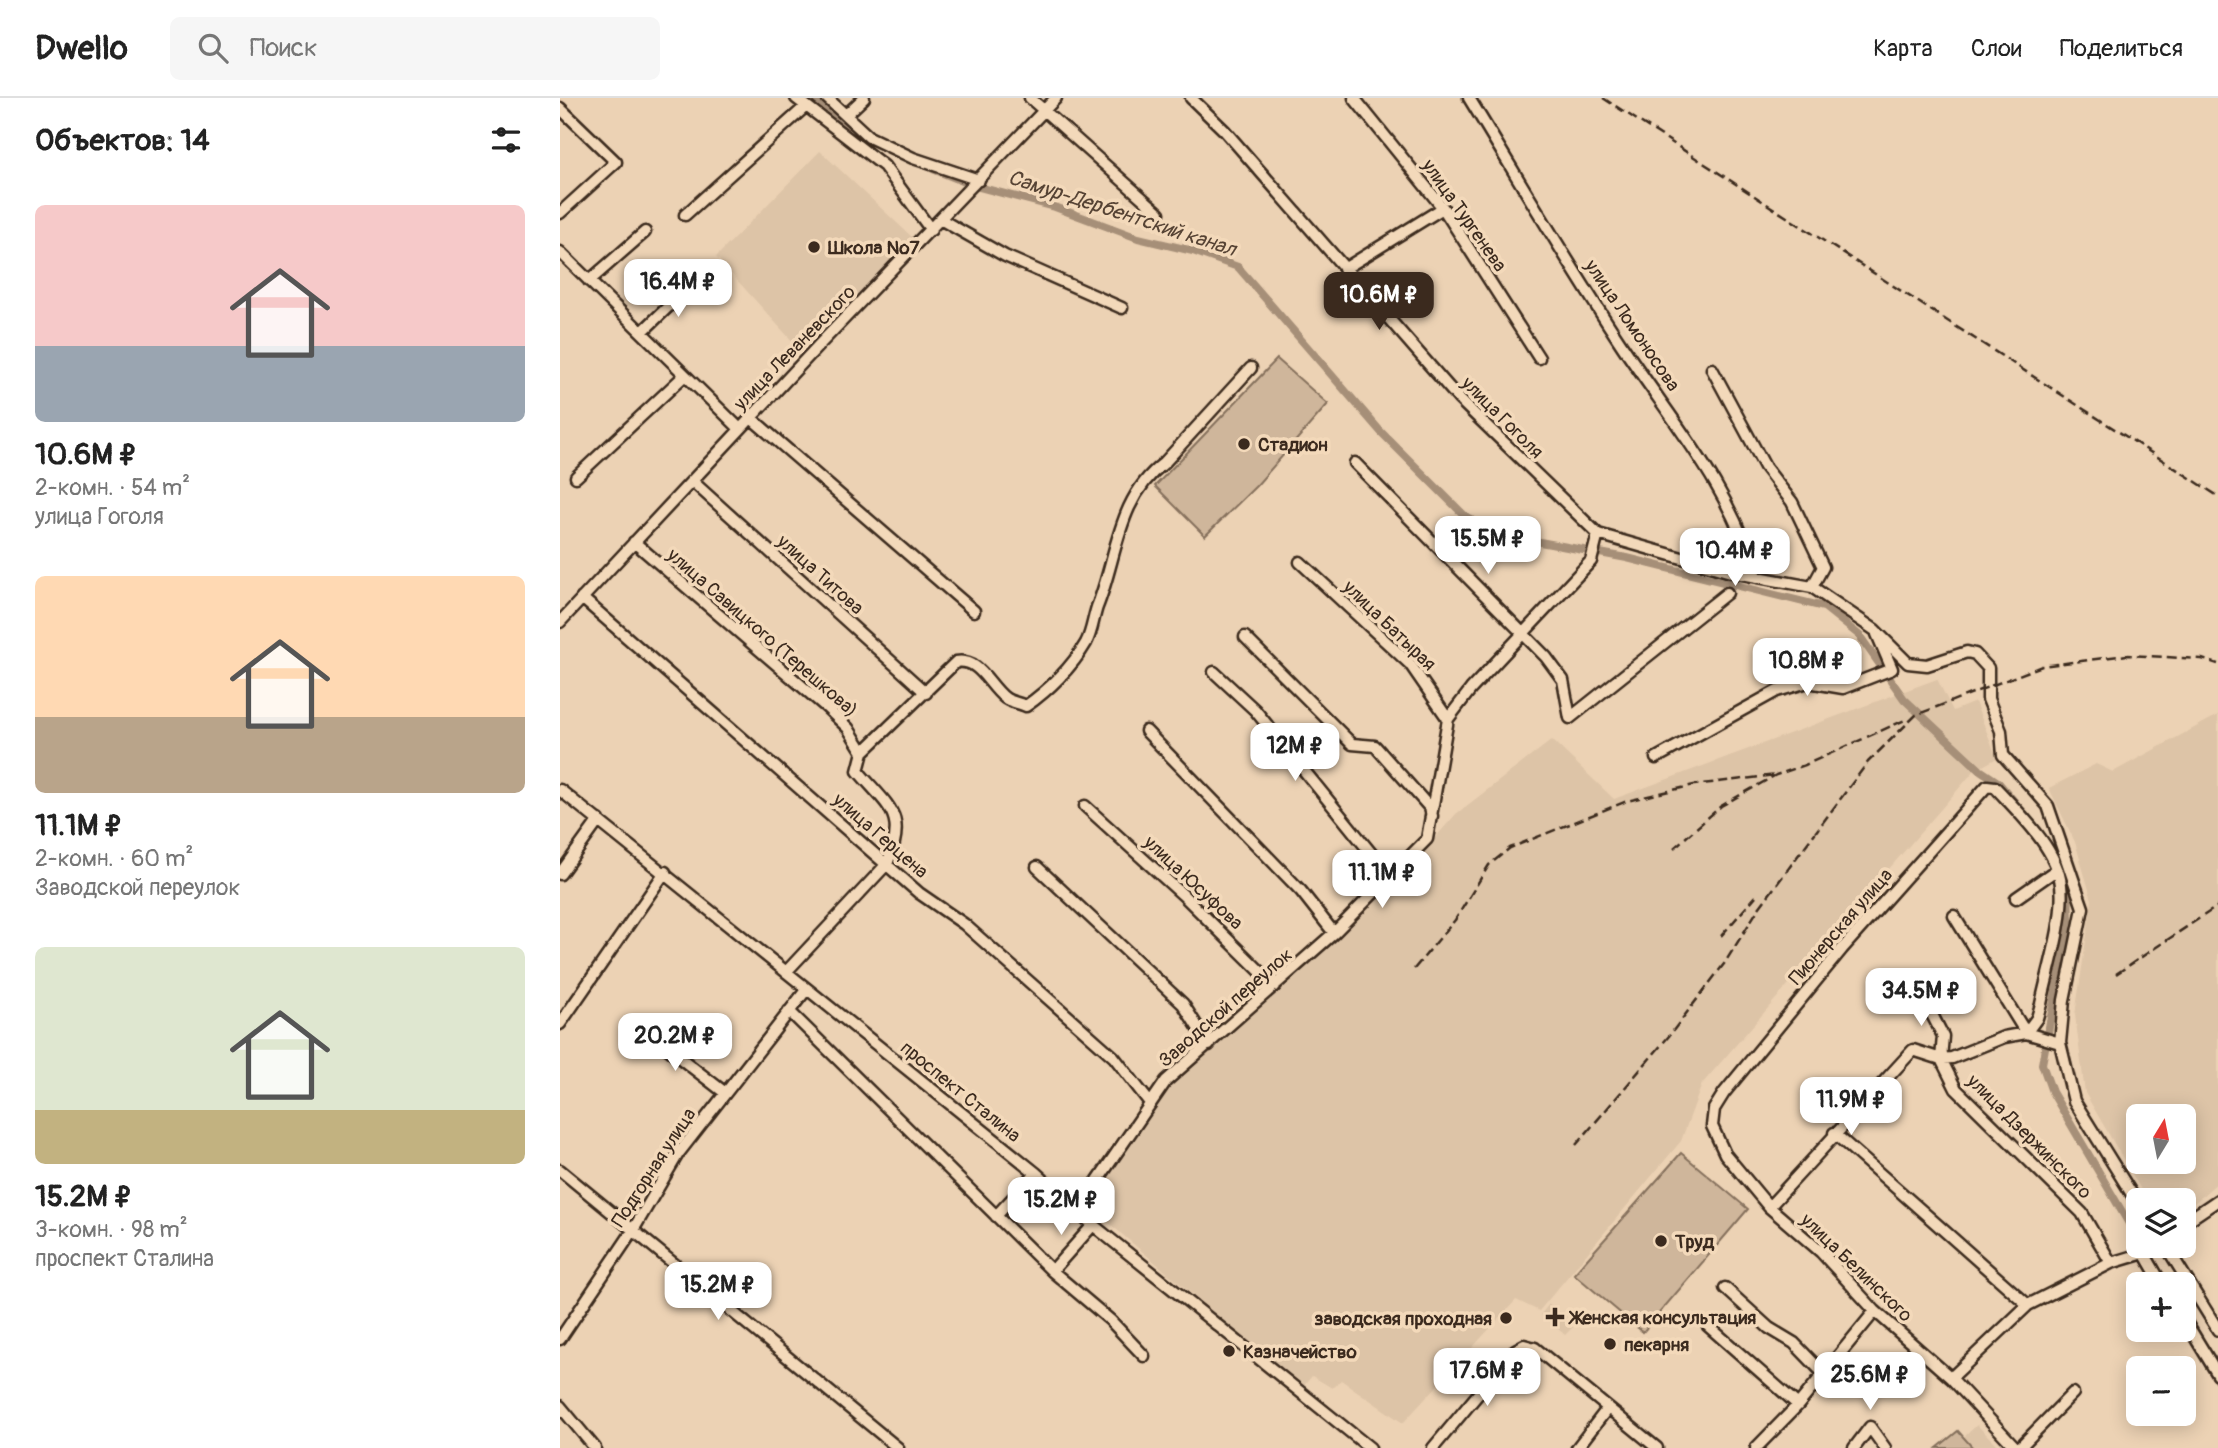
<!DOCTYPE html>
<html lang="ru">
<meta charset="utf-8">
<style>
body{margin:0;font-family:Pangolin,sans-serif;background:#f6f6f6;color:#222;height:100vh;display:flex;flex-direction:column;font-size:26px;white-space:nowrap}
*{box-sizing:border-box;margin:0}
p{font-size:23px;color:#767676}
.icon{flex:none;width:38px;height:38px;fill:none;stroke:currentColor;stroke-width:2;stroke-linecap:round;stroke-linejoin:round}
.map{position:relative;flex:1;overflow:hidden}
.side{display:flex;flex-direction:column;background:#fff;width:560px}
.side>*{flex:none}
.needle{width:46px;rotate:10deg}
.controls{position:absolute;left:1566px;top:1006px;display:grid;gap:14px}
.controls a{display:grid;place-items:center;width:70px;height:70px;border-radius:10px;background:#fff;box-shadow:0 4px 18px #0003;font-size:35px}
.price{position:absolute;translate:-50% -60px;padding:0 16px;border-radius:14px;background:#fff;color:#222;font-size:23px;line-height:46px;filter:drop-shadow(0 2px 4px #0008)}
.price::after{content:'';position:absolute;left:50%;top:42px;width:21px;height:16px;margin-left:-10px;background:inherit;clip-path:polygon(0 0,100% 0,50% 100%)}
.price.current{background:#3b2a1e;color:#fff}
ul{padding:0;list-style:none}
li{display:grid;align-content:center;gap:14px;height:371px;padding:0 35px}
li span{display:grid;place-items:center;height:217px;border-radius:10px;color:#555}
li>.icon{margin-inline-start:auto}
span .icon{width:126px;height:126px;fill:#fffc;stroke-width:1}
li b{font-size:30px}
h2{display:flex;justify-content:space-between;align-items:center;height:84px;padding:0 35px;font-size:30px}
header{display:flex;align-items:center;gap:42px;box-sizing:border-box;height:98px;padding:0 35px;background:#fff;border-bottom:2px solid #e0e0e0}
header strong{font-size:33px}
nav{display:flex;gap:38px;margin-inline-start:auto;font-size:24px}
.search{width:490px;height:63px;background:#f6f6f6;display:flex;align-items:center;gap:18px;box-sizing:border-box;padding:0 24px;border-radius:10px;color:#767676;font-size:26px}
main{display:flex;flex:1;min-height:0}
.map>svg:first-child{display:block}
.built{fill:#ddc4a7;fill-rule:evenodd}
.green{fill:#cfb69b;stroke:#85705c;stroke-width:2}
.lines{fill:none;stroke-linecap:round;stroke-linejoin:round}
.canal{stroke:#a68f78;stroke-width:8}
.minor-casing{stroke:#3b2a1e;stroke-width:15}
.minor{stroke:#f3d9ba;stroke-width:10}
.rail{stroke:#3b2a1e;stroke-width:2.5;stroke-dasharray:10 5;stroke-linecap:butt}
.poi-dot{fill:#3b2a1e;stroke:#f3d9ba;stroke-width:2.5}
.labels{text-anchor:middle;stroke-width:7;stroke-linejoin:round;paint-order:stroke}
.street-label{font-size:19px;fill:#3b2a1e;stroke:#f3d9ba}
.poi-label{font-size:19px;font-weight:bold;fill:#3b2a1e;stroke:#f3d9ba;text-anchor:start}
.water-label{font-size:21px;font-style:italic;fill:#564334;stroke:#f3d9ba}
</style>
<header>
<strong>Dwello</strong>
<div class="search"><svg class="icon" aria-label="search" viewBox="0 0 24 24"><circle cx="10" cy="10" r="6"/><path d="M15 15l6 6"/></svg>Поиск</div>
<nav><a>Карта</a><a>Слои</a><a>Поделиться</a></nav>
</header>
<main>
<section class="side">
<h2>Объектов: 14<svg class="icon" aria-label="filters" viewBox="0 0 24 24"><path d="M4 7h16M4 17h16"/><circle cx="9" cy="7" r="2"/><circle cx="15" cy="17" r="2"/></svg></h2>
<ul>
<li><span style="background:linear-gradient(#f6c9c9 65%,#9aa5b1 0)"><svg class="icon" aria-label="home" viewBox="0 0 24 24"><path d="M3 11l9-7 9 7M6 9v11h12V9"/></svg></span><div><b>10.6M ₽</b><p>2-комн. · 54 m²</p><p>улица Гоголя</p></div></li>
<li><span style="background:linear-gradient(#ffd9b3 65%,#b9a48a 0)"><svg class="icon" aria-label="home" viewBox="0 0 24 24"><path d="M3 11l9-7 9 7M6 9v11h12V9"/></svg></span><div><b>11.1M ₽</b><p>2-комн. · 60 m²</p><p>Заводской переулок</p></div></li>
<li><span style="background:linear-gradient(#dfe7d0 75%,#c2b280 0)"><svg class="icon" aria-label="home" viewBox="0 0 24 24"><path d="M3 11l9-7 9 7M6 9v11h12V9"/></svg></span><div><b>15.2M ₽</b><p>3-комн. · 98 m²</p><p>проспект Сталина</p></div></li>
</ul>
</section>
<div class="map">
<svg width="1658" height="1350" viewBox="0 0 1658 1350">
<rect width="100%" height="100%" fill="#ecd2b4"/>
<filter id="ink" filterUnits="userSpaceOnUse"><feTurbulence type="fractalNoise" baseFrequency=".0143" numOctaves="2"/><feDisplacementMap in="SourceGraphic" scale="14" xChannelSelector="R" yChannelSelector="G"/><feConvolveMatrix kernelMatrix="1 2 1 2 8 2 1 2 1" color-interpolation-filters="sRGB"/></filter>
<g filter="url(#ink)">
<!-- built -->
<path class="built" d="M 260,53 L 352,139 L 244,256 L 156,159 Z
M 1377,581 L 1393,613 L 1415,604 L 1437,660 L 1414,673 L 1142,986 L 1121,1043 L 979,1213 L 956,1202 L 843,1325 L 781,1282 L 772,1290 L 752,1278 L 742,1290 L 529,1108 L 604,990 L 836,784 L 896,716 L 992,642 L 1054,701 Z
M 1658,617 L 1658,1084 L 1624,1114 L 1624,1102 L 1587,1102 L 1525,995 L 1515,917 L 1532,802 L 1515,744 L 1489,690 L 1536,666 L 1553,674 ZM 1624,1018 L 1624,1064 L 1578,1064 L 1578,1018 Z
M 989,1206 L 1014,1228 L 1005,1237 L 981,1216 Z
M 1417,1327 L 1440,1350 L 1413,1350 L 1404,1339 Z"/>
<!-- green -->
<path class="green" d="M 717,261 L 768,306 L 697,387 L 645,438 L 595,388 Z
M 1121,1055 L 1188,1111 L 1083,1234 L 1014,1176 Z
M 1398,1333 L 1413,1350 L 1377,1350 Z"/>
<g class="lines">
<!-- canal -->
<path class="canal" d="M 255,0 L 291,28
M 373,71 L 415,88 L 495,109 L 578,140 L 633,153 L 678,169 L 821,334 L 904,417 L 931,435 L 1067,460 L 1264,509 L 1299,537 L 1344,601 L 1420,672 L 1438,684 L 1454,703
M 1500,771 L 1508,789 L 1509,823 L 1482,966 L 1492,994 L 1578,1141"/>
<!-- minor casing -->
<g class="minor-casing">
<path id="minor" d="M 236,0 L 324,68 L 371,132
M 267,0 L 309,39 L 353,60 L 419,82
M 470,0 L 599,115
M 631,0 L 665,33 L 899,301 L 1038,436 L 1171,474 L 1252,489 L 1315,532 L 1348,565 L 1367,567 L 1407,554 L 1415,556 L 1428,570 L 1428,601 L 1441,633 L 1443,657 L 1488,708 L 1523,810 L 1504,902 L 1500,945 L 1514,1003 L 1578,1106
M 794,0 L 883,110 L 979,260
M 909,0 C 960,83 1009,168 1063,249 C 1114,326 1169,387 1196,478
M 0,10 L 56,64 L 0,115
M 287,16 L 304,0
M 125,117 L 245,9
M 380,121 L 445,158 L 562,210
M 0,154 L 180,331
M 784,171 L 883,110
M 29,183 L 85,134
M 82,234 L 109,208 L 123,185
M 1152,271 L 1205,369 L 1232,404 L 1263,469 L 1252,489
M 191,320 L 414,513
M 795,365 L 986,559 L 1003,582 L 1010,620 L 1167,495
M 16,379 L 125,277
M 132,383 L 366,595
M 74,444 L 266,609 L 288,630 L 303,654
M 740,464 L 850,566 L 888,621
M 22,500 L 359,795 L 404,826 L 554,959 L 590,1005
M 0,524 L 259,247 L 496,0
M 685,539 L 792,646 L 815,648 L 870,710 L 872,718
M 654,574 L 695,612 L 832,781
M 586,633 L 741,793 L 774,835
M 1096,660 L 1217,593 L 1248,584 L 1283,590 L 1332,571 L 1317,536
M 0,692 L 476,1075 L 533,1127 L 810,1350
M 525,708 L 623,797 L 715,888
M 477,769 L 623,906 L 649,947
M 0,776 L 39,722
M 1456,800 L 1496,772
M 1394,818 L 1466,935 L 1477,920 L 1481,906 C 1488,872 1505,821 1501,787 C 1497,750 1459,715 1435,689 L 1427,688 L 1282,851 L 1164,995 L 1154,1011 L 1152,1028 L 1165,1056 L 1209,1109 L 1261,1154 L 1315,1213 L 1391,1280 L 1456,1350
M 226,874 L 327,766 C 348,716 329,710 298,673 L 303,654 L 396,564 C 420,560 428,587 445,600 C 450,604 460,605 466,608 C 489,592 512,569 526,545 C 532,534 533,521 537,509 C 557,460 557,400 604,365 L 691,270
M 1361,895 L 1383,938 L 1381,961 L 1396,991 L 1522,1115 L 1551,1165
M 229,913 L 492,1173 L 550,1222 L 584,1258
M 0,926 L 105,774
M 84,932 L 164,994
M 1274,1035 L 1468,1207
M 0,1072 L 338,1350
M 1209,1109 L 1353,952 L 1381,961 L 1392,960 L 1444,939 L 1466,935 L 1500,945
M 518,1111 L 606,983 L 774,835 L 867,741 L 888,621 L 911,591 L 1031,463 L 1038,436
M 436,1118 L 476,1075
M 1624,1125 L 1658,1102
M 1606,1148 L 1658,1232
M 492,1173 L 533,1127
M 1165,1190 L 1209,1230 L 1234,1245 L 1264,1276
M 1624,1221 L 1658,1277
M 1147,1227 L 1238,1307
M 0,1241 L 72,1134 L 118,1056 L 246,892 L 249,894
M 1391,1280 L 1468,1207 L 1551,1165 L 1584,1155 L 1602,1186
M 0,1308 L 35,1350
M 873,1350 L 955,1252 L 964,1247 L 975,1250 L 1097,1350
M 1017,1350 L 1047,1311
M 1196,1350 L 1238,1307 L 1315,1213
M 1294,1350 L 1310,1329 L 1325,1350
M 1459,1350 L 1513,1295"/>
</g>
<!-- minor -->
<use href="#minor" class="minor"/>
<!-- rail -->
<path class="rail" d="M 1043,0 L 1658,398
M 1114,750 L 1161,708 L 1216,677 L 1245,667 L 1347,621
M 1161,838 L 1196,798
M 854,871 L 895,822 L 929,767 L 950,750 L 1067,703 L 1134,687 L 1216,677
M 1556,876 L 1658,808
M 1016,1047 L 1109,938 L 1164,866 L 1199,810 L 1308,664 L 1356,617 L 1482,568 L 1567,557 L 1642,561 L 1658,566"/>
</g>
</g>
<!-- markers -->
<g class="poi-dot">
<circle cx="254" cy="149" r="7"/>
<circle cx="684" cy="346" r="7"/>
<circle cx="1101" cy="1143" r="7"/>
<path d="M991.5 1208.5h7v7h7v7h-7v7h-7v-7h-7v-7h7z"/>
<circle cx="946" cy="1220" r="7"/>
<circle cx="1050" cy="1246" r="7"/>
<circle cx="669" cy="1253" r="7"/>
</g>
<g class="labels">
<!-- street labels -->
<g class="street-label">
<text transform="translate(905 117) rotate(55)" y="7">улица Тургенева</text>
<text transform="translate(1073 227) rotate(56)" y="7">улица Ломоносова</text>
<text transform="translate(234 249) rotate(-46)" y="7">улица Леваневского</text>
<text transform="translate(943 319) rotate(45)" y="7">улица Гоголя</text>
<text transform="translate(261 476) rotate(42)" y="7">улица Титова</text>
<text transform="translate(830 527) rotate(44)" y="7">улица Батырая</text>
<text transform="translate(203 534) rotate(41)" y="7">улица Савицкого (Терешкова)</text>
<text transform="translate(321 737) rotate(41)" y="7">улица Герцена</text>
<text transform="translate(634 784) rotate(43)" y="7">улица Юсуфова</text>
<text transform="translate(1280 828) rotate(-49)" y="7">Пионерская улица</text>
<text transform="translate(665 909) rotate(-41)" y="7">Заводской переулок</text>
<text transform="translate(401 993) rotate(39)" y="7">проспект Сталина</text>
<text transform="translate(1470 1038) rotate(45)" y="7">улица Дзержинского</text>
<text transform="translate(93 1069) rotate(-57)" y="7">Подгорная улица</text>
<text transform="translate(1297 1169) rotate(44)" y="7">улица Белинского</text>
</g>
<!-- poi labels -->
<g class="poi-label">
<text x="268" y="156">Школа №7</text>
<text x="698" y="353">Стадион</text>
<text x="1115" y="1150">Труд</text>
<text x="1011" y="1226">Женская консультация</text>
<text x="932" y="1227" text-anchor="end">заводская проходная</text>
<text x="1064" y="1253">пекарня</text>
<text x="683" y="1260">Казначейство</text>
</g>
<!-- water labels -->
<g class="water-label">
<text transform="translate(562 115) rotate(18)" y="7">Самур-Дербентский канал</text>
</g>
</g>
</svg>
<div class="controls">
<a><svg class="needle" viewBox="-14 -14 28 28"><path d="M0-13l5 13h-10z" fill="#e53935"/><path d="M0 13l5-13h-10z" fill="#767676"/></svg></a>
<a><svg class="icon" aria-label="layers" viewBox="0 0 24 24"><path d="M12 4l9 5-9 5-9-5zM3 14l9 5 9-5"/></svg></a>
<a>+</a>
<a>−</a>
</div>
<b class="price" style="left:118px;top:221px">16.4M ₽</b>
<b class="price current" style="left:819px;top:234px">10.6M ₽</b>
<b class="price" style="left:928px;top:478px">15.5M ₽</b>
<b class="price" style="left:1175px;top:490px">10.4M ₽</b>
<b class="price" style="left:1247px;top:600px">10.8M ₽</b>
<b class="price" style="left:735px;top:685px">12M ₽</b>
<b class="price" style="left:822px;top:812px">11.1M ₽</b>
<b class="price" style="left:1361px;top:930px">34.5M ₽</b>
<b class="price" style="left:115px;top:975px">20.2M ₽</b>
<b class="price" style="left:1291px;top:1039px">11.9M ₽</b>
<b class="price" style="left:501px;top:1139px">15.2M ₽</b>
<b class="price" style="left:158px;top:1224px">15.2M ₽</b>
<b class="price" style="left:927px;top:1310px">17.6M ₽</b>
<b class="price" style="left:1310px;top:1314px">25.6M ₽</b>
</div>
</main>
